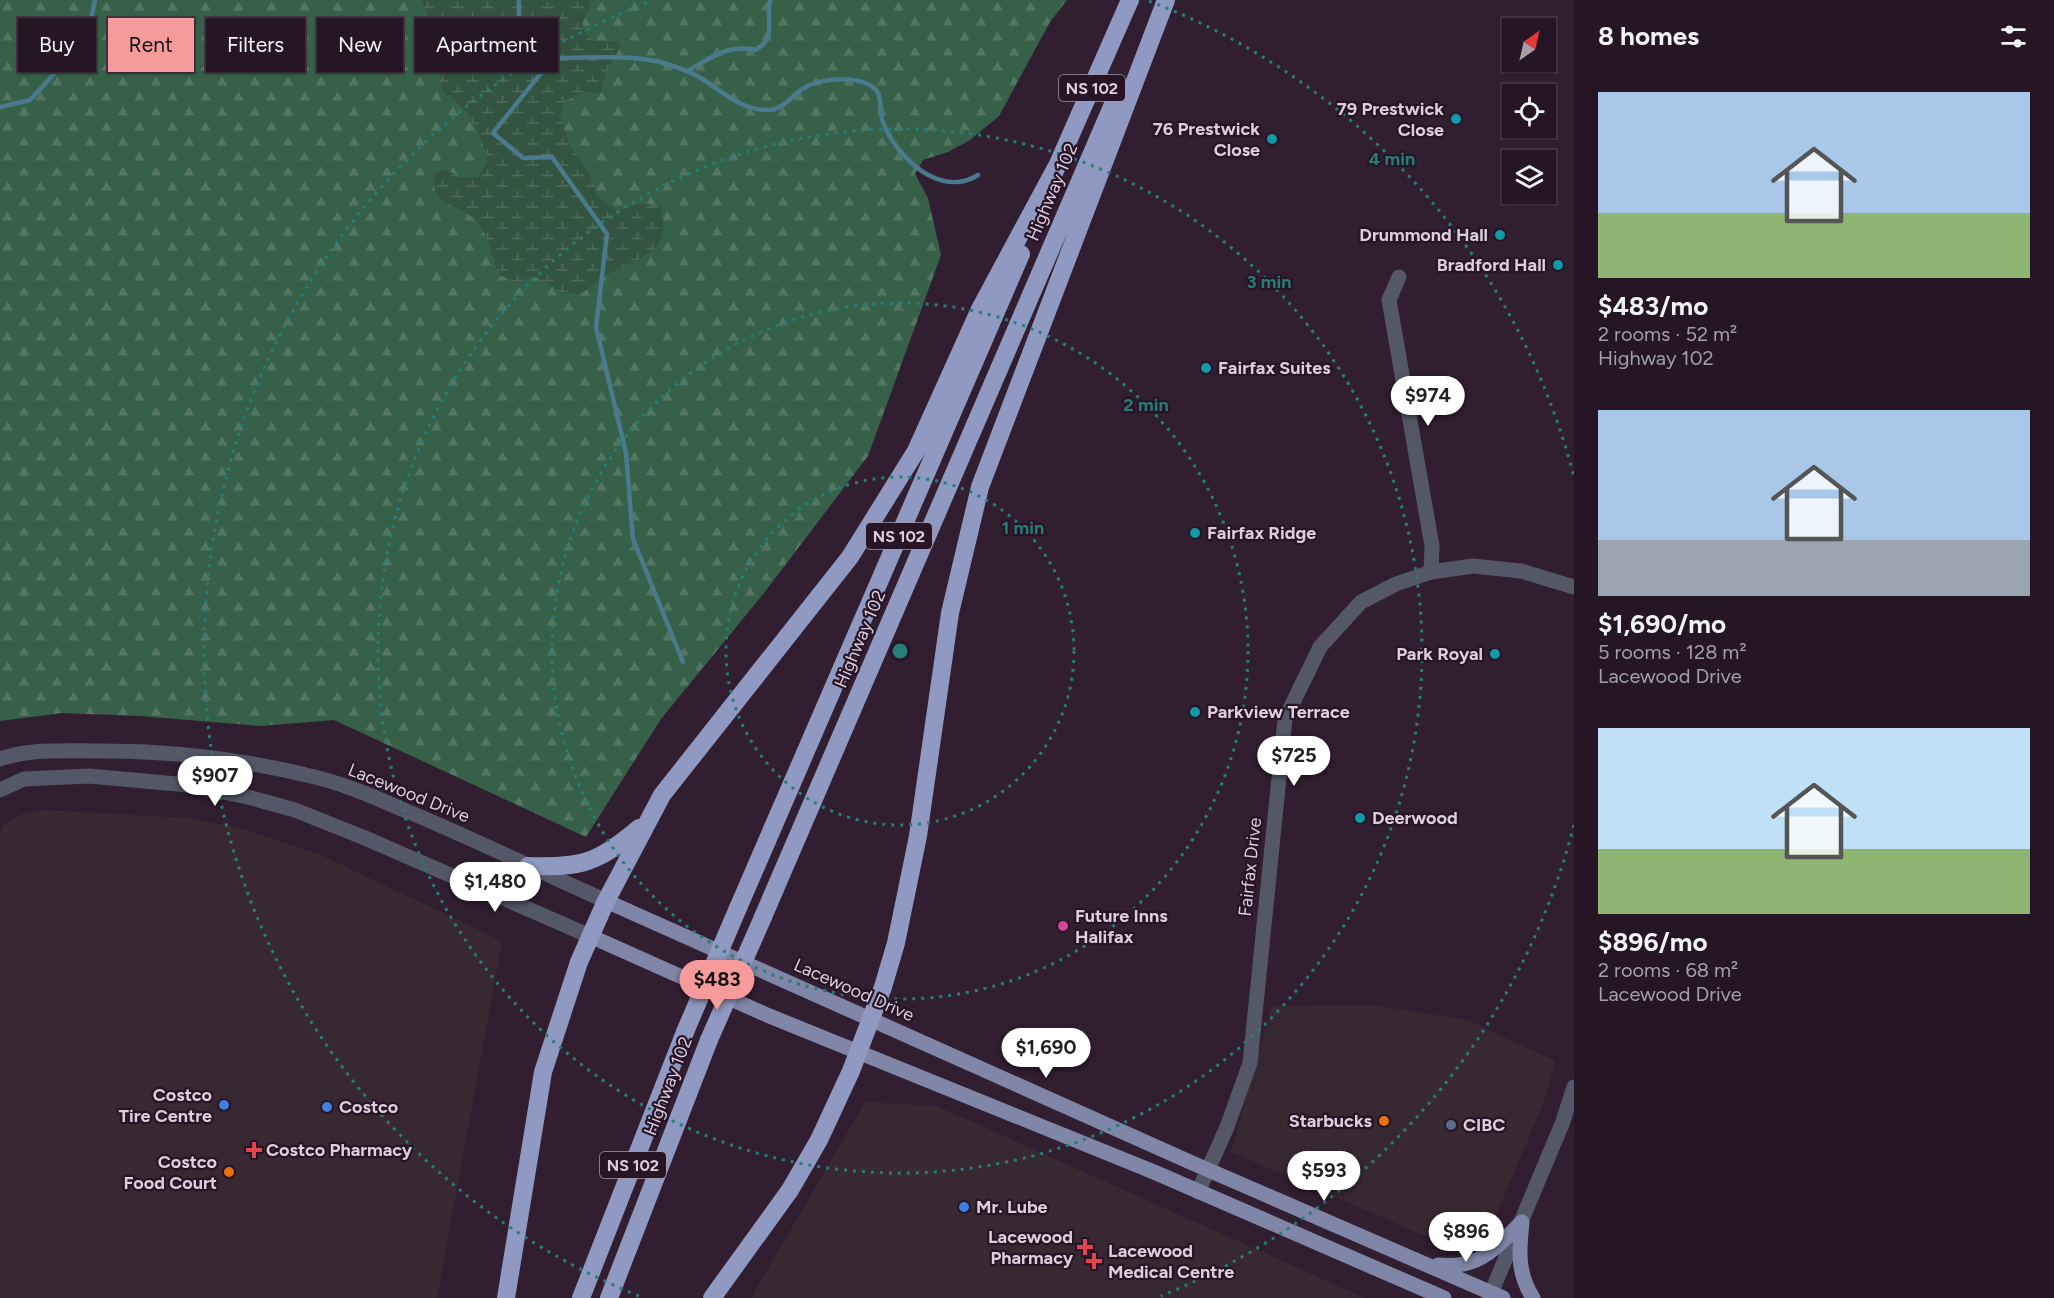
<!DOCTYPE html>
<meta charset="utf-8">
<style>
body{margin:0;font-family:Figtree,sans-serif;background:#322332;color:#f1f3f6;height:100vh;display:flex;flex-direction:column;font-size:22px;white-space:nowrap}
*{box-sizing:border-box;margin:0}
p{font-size:20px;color:#a49fa7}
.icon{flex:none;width:33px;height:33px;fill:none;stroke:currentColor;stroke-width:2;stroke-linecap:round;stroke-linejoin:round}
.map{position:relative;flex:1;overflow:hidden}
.side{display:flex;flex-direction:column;background:#261625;width:480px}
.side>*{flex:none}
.banner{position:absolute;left:18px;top:18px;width:570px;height:54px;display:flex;gap:12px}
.needle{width:39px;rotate:34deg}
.tools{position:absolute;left:1502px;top:18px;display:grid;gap:12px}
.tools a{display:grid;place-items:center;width:54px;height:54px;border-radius:0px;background:#261625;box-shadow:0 2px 4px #0004,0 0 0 2px #423542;font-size:30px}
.price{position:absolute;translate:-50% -51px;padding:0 14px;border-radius:21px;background:#fff;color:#222;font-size:20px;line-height:39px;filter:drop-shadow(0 2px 3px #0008)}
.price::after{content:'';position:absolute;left:50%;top:36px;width:18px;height:14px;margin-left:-9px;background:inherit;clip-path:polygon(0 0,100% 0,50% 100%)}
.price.on{background:#f59b9b;color:#111}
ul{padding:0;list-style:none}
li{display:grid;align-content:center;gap:12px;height:318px;padding:0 24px}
li span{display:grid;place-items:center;height:186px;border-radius:0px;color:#555}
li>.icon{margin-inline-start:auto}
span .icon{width:108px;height:108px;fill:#fffc;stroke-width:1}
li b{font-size:26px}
h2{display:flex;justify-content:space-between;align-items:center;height:72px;padding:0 24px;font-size:26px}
.tag{padding:0 21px;border-radius:0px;background:#261625;box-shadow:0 2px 4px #0004,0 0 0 2px #423542;font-size:21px;line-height:54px}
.tag.on{background:#f59b9b;color:#111}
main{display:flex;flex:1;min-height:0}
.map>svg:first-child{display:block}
.commercial{fill:#382832}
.forest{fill:url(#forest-firs)}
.wetland{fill:url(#wetland-marsh)}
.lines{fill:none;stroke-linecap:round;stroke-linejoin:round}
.stream{stroke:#4b7a8e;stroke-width:4.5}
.minor{stroke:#535767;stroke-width:15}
.major{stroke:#7f86a8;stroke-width:15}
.highway{stroke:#9099c1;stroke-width:18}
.highway-bridge{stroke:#9099c1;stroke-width:18}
.ring{fill:none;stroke:#247f79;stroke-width:3;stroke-dasharray:3 6}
.culture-dot{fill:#0f9aa8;stroke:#281427;stroke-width:2}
.hotel-dot{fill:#d1479c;stroke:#281427;stroke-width:2}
.shop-dot{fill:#3f7fe0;stroke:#281427;stroke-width:2}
.food-dot{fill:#e8710a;stroke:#281427;stroke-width:2}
.service-dot{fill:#5c6f8a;stroke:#281427;stroke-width:2}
.health-dot{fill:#e0444e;stroke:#281427;stroke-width:2}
.labels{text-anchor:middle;stroke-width:4.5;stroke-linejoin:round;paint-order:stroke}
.shield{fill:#281427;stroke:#a696a4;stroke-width:1.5}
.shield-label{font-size:16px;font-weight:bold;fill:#dcceda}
.poi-label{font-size:18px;font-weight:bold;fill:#dcceda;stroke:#281427;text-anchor:start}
.street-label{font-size:18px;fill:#dcceda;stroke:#281427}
.centre{fill:#247f79;stroke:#281427;stroke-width:3}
.ring-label{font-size:18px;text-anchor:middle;font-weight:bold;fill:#247f79;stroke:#281427;stroke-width:4.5;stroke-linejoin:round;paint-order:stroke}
</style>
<main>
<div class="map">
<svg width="1574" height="1298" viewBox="0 0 1574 1298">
<defs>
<pattern id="forest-firs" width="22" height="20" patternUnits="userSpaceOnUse" patternTransform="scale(1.5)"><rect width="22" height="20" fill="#376049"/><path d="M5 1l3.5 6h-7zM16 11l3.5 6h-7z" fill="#537663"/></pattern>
<pattern id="wetland-marsh" width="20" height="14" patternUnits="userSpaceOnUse" patternTransform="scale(1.5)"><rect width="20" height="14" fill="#335441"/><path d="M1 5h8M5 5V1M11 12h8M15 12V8" fill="none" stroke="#506b5c"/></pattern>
</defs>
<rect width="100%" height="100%" fill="#321e31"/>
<!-- commercial -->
<path class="commercial" d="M 44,810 L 188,818 L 243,829 L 319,854 L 502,941 L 437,1298 L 0,1298 L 0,832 L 3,826 L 21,814 Z
M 1373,1005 L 1467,1020 L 1555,1061 L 1547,1094 L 1500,1206 L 1491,1226 L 1473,1244 L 1453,1248 L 1231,1152 L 1272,1006 Z
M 865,1102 L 937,1106 L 1365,1298 L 751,1298 Z"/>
<!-- forest -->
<path class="forest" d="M 0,0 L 1067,0 L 1050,22 L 999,116 L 970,140 L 948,152 L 923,160 L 915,174 L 928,198 L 941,255 L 868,456 L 764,593 L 661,719 L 586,837 L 334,720 L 261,726 L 139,716 L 62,713 L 0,721 Z"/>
<!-- wetland -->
<path class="wetland" d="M 422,0 L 591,0 C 589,21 572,22 593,41 L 619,41 L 621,46 L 605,73 L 602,93 L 583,92 L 565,101 L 560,117 L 570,146 L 590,174 L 597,196 L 618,211 C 634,204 644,201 661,207 C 671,255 646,253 612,272 C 601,278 591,287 581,294 L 562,293 L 535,277 L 516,282 L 499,275 C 492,258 489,236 477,222 C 462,203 429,209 434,173 L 445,170 L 462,177 L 478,177 L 488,160 C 480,131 468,107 442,91 L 431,26 Z"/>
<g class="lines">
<!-- stream -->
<path class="stream" d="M 519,0 L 519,25 L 553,58 L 493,133 L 523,158 L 552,157 L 607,234 L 596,327 L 626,453 L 633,539 L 683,662
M 553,58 C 586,58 637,54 667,64 C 680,68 693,73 704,80 C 725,94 743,111 770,110 C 784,109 792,95 804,88 C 821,78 853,76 870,85 C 885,93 878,110 883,122 C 896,157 940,199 978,175
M 687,71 C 712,58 725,44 756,50 C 778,36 765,23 770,0
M 0,107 L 30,100 L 87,38 L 95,0"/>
<!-- minor -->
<path class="minor" d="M 1399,277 L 1389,300 L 1432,546 L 1431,572
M 0,759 C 32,748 69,751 103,751 C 171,751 240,759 306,775 C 340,782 372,796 404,810 C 472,838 539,871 606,901
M 0,790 L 24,779 L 89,776 L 188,785 L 248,797 L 295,810 L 365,838 L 590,936
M 1198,1192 L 1227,1127 L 1250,1063 L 1285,719 L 1320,647 L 1361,602 L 1396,584 L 1431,572 L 1473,566 L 1521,571 L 1574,587
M 1489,1298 L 1562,1124 L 1574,1087"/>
<!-- major -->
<path class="major" d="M 606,901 L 1190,1162 L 1503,1298
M 590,936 L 767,1015 L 1154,1172 L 1444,1298
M 1522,1222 C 1519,1250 1517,1273 1533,1298
M 1438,1265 C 1480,1269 1494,1249 1522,1222"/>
<!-- highway -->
<path class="highway" d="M 1054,173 L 1130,0
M 528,866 C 581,868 598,863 639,828
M 738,908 L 1021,254
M 763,917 L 1117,95
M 506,1298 L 543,1072 L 579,962 L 606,901 L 662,795 L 850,557 L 916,451 L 980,309 L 1058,164
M 581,1298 L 685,1032
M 609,1298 L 709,1040
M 712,1298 L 790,1190 L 819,1140 L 851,1071 L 883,987 L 896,943 L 918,836 L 950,613 L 980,487 L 1166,0"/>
<!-- highway-bridge -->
<path class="highway-bridge" d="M 685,1032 L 738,908
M 709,1040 L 763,917"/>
</g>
<!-- distance rings -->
<g class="ring">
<circle cx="900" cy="651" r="174"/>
<circle cx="900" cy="651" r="348"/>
<circle cx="900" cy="651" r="522"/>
<path d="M1574 825A696 696 0 0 1 1161 1296M639 1296A696 696 0 0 1 651 1M1149 1A696 696 0 0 1 1574 477"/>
</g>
<!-- markers -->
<g class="culture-dot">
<circle cx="1456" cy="119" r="6"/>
<circle cx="1272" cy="139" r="6"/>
<circle cx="1500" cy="235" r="6"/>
<circle cx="1558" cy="265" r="6"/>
<circle cx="1206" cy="368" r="6"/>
<circle cx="1195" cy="533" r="6"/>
<circle cx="1495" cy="654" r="6"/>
<circle cx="1195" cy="712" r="6"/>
<circle cx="1360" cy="818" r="6"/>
</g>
<circle class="hotel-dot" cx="1063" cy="926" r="6"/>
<g class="shop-dot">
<circle cx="224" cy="1105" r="6"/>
<circle cx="327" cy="1107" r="6"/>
<circle cx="964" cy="1207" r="6"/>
</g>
<g class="food-dot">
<circle cx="1384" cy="1121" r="6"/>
<circle cx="229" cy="1172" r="6"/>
</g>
<circle class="service-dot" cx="1451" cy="1125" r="6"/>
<g class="health-dot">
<path d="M251 1141h6v6h6v6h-6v6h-6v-6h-6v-6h6z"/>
<path d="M1082 1238h6v6h6v6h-6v6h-6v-6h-6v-6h6z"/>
<path d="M1091 1252h6v6h6v6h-6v6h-6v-6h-6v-6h6z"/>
</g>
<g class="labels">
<!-- shield labels -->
<g class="shield">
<rect x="1059" y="75" width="66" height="26" rx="4.5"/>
<rect x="866" y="523" width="66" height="26" rx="4.5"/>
<rect x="600" y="1152" width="66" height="26" rx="4.5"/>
</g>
<g class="shield-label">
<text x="1092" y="94">NS 102</text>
<text x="899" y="542">NS 102</text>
<text x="633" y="1171">NS 102</text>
</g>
<!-- poi labels -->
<g class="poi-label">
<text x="1444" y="115" text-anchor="end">79 Prestwick<tspan x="1444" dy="21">Close</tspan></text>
<text x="1260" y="135" text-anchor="end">76 Prestwick<tspan x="1260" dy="21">Close</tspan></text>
<text x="1488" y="241" text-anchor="end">Drummond Hall</text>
<text x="1546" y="271" text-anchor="end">Bradford Hall</text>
<text x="1218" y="374">Fairfax Suites</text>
<text x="1207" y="539">Fairfax Ridge</text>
<text x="1483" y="660" text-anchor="end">Park Royal</text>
<text x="1207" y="718">Parkview Terrace</text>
<text x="1372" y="824">Deerwood</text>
<text x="1075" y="922">Future Inns<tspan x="1075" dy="21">Halifax</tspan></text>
<text x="212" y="1101" text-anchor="end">Costco<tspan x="212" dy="21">Tire Centre</tspan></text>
<text x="339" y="1113">Costco</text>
<text x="1372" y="1127" text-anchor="end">Starbucks</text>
<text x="1463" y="1131">CIBC</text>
<text x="266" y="1156">Costco Pharmacy</text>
<text x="217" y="1168" text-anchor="end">Costco<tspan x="217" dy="21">Food Court</tspan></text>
<text x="976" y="1213">Mr. Lube</text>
<text x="1073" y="1243" text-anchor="end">Lacewood<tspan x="1073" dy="21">Pharmacy</tspan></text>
<text x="1108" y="1257">Lacewood<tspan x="1108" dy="21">Medical Centre</tspan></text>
</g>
<!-- street labels -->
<g class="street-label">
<text transform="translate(1052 192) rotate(-67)" y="6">Highway 102</text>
<text transform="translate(860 639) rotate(-67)" y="6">Highway 102</text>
<text transform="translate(409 793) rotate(22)" y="6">Lacewood Drive</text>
<text transform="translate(1250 867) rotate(-84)" y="6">Fairfax Drive</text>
<text transform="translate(854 990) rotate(24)" y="6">Lacewood Drive</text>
<text transform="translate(668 1086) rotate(-69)" y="6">Highway 102</text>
</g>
</g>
<circle cx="900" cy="651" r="9" class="centre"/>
<g class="ring-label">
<text x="1392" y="165">4 min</text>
<text x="1269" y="288">3 min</text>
<text x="1146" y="411">2 min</text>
<text x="1023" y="534">1 min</text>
</g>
</svg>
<div class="tools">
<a><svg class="needle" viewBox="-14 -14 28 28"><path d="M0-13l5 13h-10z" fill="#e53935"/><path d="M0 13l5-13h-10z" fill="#a49fa7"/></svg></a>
<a><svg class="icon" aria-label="locate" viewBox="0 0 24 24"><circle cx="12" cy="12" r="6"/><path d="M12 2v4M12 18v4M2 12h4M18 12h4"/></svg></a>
<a><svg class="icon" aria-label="layers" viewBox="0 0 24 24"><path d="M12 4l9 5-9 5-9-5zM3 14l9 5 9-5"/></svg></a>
</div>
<b class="price" style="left:1428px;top:427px">$974</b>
<b class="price" style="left:1294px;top:787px">$725</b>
<b class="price" style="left:215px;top:807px">$907</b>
<b class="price" style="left:495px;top:913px">$1,480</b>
<b class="price on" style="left:717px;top:1011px">$483</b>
<b class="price" style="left:1046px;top:1079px">$1,690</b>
<b class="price" style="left:1324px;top:1202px">$593</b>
<b class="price" style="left:1466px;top:1263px">$896</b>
<div class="banner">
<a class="tag">Buy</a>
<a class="tag on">Rent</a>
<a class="tag">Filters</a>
<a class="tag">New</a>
<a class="tag">Apartment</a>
</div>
</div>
<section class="side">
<h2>8 homes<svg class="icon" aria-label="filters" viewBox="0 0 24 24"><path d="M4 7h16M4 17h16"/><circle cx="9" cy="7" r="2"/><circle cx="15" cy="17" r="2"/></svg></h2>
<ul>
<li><span style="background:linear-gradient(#a9c7e8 65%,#8fb573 0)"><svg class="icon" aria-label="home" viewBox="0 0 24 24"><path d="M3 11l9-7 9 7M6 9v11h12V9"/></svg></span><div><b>$483/mo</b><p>2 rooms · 52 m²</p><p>Highway 102</p></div></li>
<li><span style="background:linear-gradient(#a9c7e8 70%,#9aa5b1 0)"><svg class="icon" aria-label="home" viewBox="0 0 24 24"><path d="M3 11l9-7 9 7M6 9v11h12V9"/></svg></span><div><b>$1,690/mo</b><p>5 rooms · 128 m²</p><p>Lacewood Drive</p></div></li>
<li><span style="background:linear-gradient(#bfe0f5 65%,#8fb573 0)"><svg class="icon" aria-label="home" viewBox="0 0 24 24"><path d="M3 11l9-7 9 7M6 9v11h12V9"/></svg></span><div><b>$896/mo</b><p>2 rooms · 68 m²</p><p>Lacewood Drive</p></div></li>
</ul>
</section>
</main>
